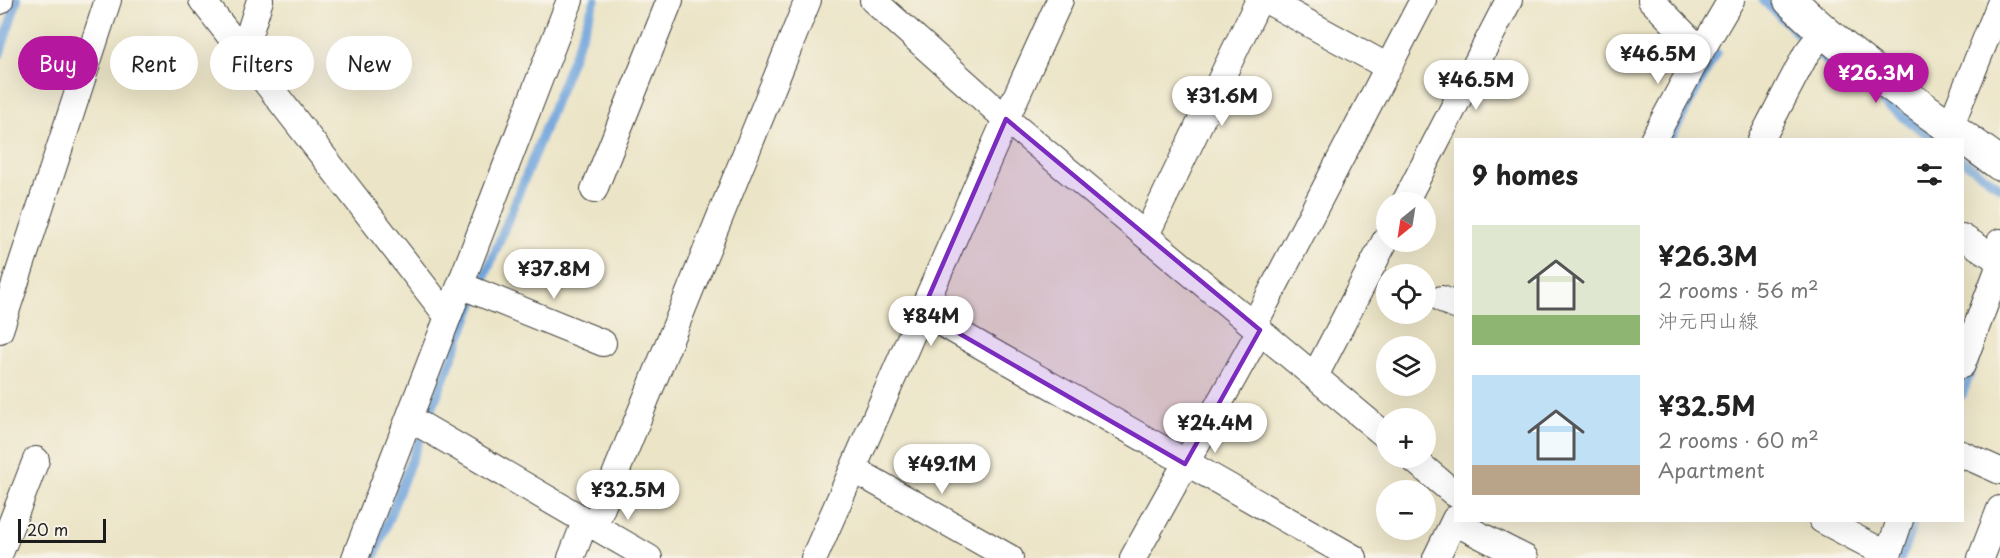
<!DOCTYPE html>
<meta charset="utf-8">
<style>
body{margin:0;font-family:"Playpen Sans","Klee One",sans-serif;background:#f6f6f6;color:#222;height:100vh;display:flex;flex-direction:column;font-size:22px;white-space:nowrap}
*{box-sizing:border-box;margin:0}
p{font-size:20px;color:#767676}
.icon{flex:none;width:33px;height:33px;fill:none;stroke:currentColor;stroke-width:2;stroke-linecap:round;stroke-linejoin:round}
.map{position:relative;flex:1;overflow:hidden}
.side{position:absolute;left:1454px;top:138px;width:510px;height:384px;display:flex;flex-direction:column;background:#fff;border-radius:0px;box-shadow:0 6px 24px #0002}
.side>*{flex:none}
.banner{position:absolute;left:18px;top:36px;width:570px;height:54px;display:flex;gap:12px}
.needle{width:39px;rotate:210deg}
.controls{position:absolute;left:1376px;top:192px;display:grid;gap:12px}
.controls a{display:grid;place-items:center;width:60px;height:60px;border-radius:50%;background:#fff;box-shadow:0 6px 24px #0002;font-size:30px}
.scale{position:absolute;left:18px;bottom:15px;width:88px;box-sizing:border-box;padding-left:6px;border:3px solid #1c1c1c;border-top:0;font-size:16px;line-height:21px;white-space:nowrap;color:#1c1c1c;-webkit-text-stroke:4px #f7f3e8;paint-order:stroke}
.price{position:absolute;translate:-50% -51px;padding:0 14px;border-radius:21px;background:#fff;color:#222;font-size:20px;line-height:39px;filter:drop-shadow(0 2px 3px #0008)}
.price::after{content:'';position:absolute;left:50%;top:36px;width:18px;height:14px;margin-left:-9px;background:inherit;clip-path:polygon(0 0,100% 0,50% 100%)}
.price.active{background:#b5179e;color:#fff}
ul{padding:0;list-style:none}
li{display:flex;align-items:center;gap:18px;height:150px;padding:0 18px}
li span{display:grid;place-items:center;flex:none;width:168px;height:120px;border-radius:0px;color:#555}
li>.icon{margin-inline-start:auto}
span .icon{width:72px;height:72px;fill:#fffc;stroke-width:1}
li b{font-size:26px}
h2{display:flex;justify-content:space-between;align-items:center;height:72px;padding:0 18px;font-size:26px}
.tag{padding:0 21px;border-radius:27px;background:#fff;box-shadow:0 6px 24px #0002;font-size:21px;line-height:54px}
.tag.active{background:#b5179e;color:#fff}
.map>svg:first-child{display:block}
.lines{fill:none;stroke-linecap:round;stroke-linejoin:round}
.stream{stroke:#70a4dc;stroke-width:9}
.minor-casing{stroke:#3b3a36;stroke-width:28}
.secondary-casing{stroke:#3b3a36;stroke-width:35}
.minor{stroke:#fff;stroke-width:26}
.secondary{stroke:#fff;stroke-width:33}
.marked{fill:#7b2cbf;fill-opacity:0.2;stroke:#7b2cbf;stroke-width:4.5;stroke-linejoin:round}
</style>
<div class="map">
<svg width="2000" height="558" viewBox="0 0 2000 558">
<rect width="100%" height="100%" fill="#f7f3e8"/>
<filter id="ink" filterUnits="userSpaceOnUse"><feTurbulence type="fractalNoise" baseFrequency=".0167" numOctaves="2"/><feDisplacementMap in="SourceGraphic" scale="12" xChannelSelector="R" yChannelSelector="G"/><feConvolveMatrix kernelMatrix="1 2 1 2 8 2 1 2 1" color-interpolation-filters="sRGB"/></filter>
<filter id="wash" filterUnits="userSpaceOnUse"><feTurbulence type="fractalNoise" baseFrequency=".008" numOctaves="4" result="noise"/><feDisplacementMap in="SourceGraphic" scale="24" xChannelSelector="R" yChannelSelector="G"/><feGaussianBlur stdDeviation="1.35" result="paint"/><feColorMatrix in="noise" values="0 0 0 0 0 0 0 0 0 0 0 0 0 0 0 0 0 1.4 0 .05"/><feComposite in="paint" operator="in"/></filter>
<g filter="url(#wash)">
<rect width="100%" height="100%" fill="#ebe4c6"/>
<g class="lines">
<!-- stream -->
<path class="stream" d="M 1763,0 L 1825,60 L 1935,140
M 0,54 L 17,0
M 1670,140 L 1716,53 L 1707,43
M 1962,160 L 2000,187
M 1962,395 L 1974,363
M 374,558 C 444,370 524,187 595,0
M 1901,558 L 1915,520"/>
</g>
</g>
<g filter="url(#ink)">
<g class="lines">
<!-- minor casing -->
<g class="minor-casing">
<path id="minor" d="M 202,0 L 448,317
M 873,0 L 1006,119 L 1386,436
M 1266,0 L 1388,67
M 1651,0 L 1701,51 L 1731,0
M 0,1 L 0,0
M 243,53 L 260,0
M 1950,127 L 2000,4
M 1653,140 L 1701,51
M 1761,140 L 1806,54 L 1823,32
M 594,190 L 670,0
M 1405,202 L 1509,0
M 1146,235 L 1259,0
M 1962,237 L 1994,257
M 460,285 L 603,343
M 1442,299 L 1455,306
M 922,312 L 1354,558
M 1254,325 L 1423,0
M 0,330 L 108,0
M 1962,365 L 1999,267 L 1994,257 L 2000,242
M 1315,376 L 1386,239
M 409,418 L 649,558
M 1962,454 L 2000,471
M 1412,458 L 1455,494
M 853,469 L 1010,558
M 1822,520 L 1888,555
M 1454,522 L 1525,558
M 594,527 L 808,0
M 0,553 L 36,460
M 355,558 L 570,0
M 571,558 L 585,522
M 814,558 L 1006,119 L 1060,0
M 1133,558 L 1260,330
M 1436,558 L 1455,519
M 1887,558 L 1900,520
M 1981,558 L 2000,509"/>
</g>
<!-- secondary casing -->
<g class="secondary-casing">
<path id="secondary" d="M 1790,0 C 1854,63 1929,111 2000,164"/>
</g>
<!-- minor -->
<use href="#minor" class="minor"/>
<!-- secondary -->
<use href="#secondary" class="secondary"/>
</g>
</g>
<!-- marked area -->
<path class="marked" d="M 1006,119 L 1260,330 L 1185,464 L 922,312 Z"/>
</svg>
<div class="controls">
<a><svg class="needle" viewBox="-14 -14 28 28"><path d="M0-13l5 13h-10z" fill="#e53935"/><path d="M0 13l5-13h-10z" fill="#767676"/></svg></a>
<a><svg class="icon" aria-label="locate" viewBox="0 0 24 24"><circle cx="12" cy="12" r="6"/><path d="M12 2v4M12 18v4M2 12h4M18 12h4"/></svg></a>
<a><svg class="icon" aria-label="layers" viewBox="0 0 24 24"><path d="M12 4l9 5-9 5-9-5zM3 14l9 5 9-5"/></svg></a>
<a>+</a>
<a>−</a>
</div>
<div class="scale">20 m</div>
<b class="price" style="left:1658px;top:85px">¥46.5M</b>
<b class="price active" style="left:1876px;top:104px">¥26.3M</b>
<b class="price" style="left:1476px;top:111px">¥46.5M</b>
<b class="price" style="left:1222px;top:127px">¥31.6M</b>
<b class="price" style="left:554px;top:300px">¥37.8M</b>
<b class="price" style="left:931px;top:347px">¥84M</b>
<b class="price" style="left:1215px;top:454px">¥24.4M</b>
<b class="price" style="left:942px;top:495px">¥49.1M</b>
<b class="price" style="left:628px;top:521px">¥32.5M</b>
<div class="banner">
<a class="tag active">Buy</a>
<a class="tag">Rent</a>
<a class="tag">Filters</a>
<a class="tag">New</a>
</div>
<section class="side">
<h2>9 homes<svg class="icon" aria-label="filters" viewBox="0 0 24 24"><path d="M4 7h16M4 17h16"/><circle cx="9" cy="7" r="2"/><circle cx="15" cy="17" r="2"/></svg></h2>
<ul>
<li><span style="background:linear-gradient(#dfe7d0 75%,#8fb573 0)"><svg class="icon" aria-label="home" viewBox="0 0 24 24"><path d="M3 11l9-7 9 7M6 9v11h12V9"/></svg></span><div><b>¥26.3M</b><p>2 rooms · 56 m²</p><p>沖元円山線</p></div></li>
<li><span style="background:linear-gradient(#bfe0f5 75%,#b9a48a 0)"><svg class="icon" aria-label="home" viewBox="0 0 24 24"><path d="M3 11l9-7 9 7M6 9v11h12V9"/></svg></span><div><b>¥32.5M</b><p>2 rooms · 60 m²</p><p>Apartment</p></div></li>
</ul>
</section>
</div>
